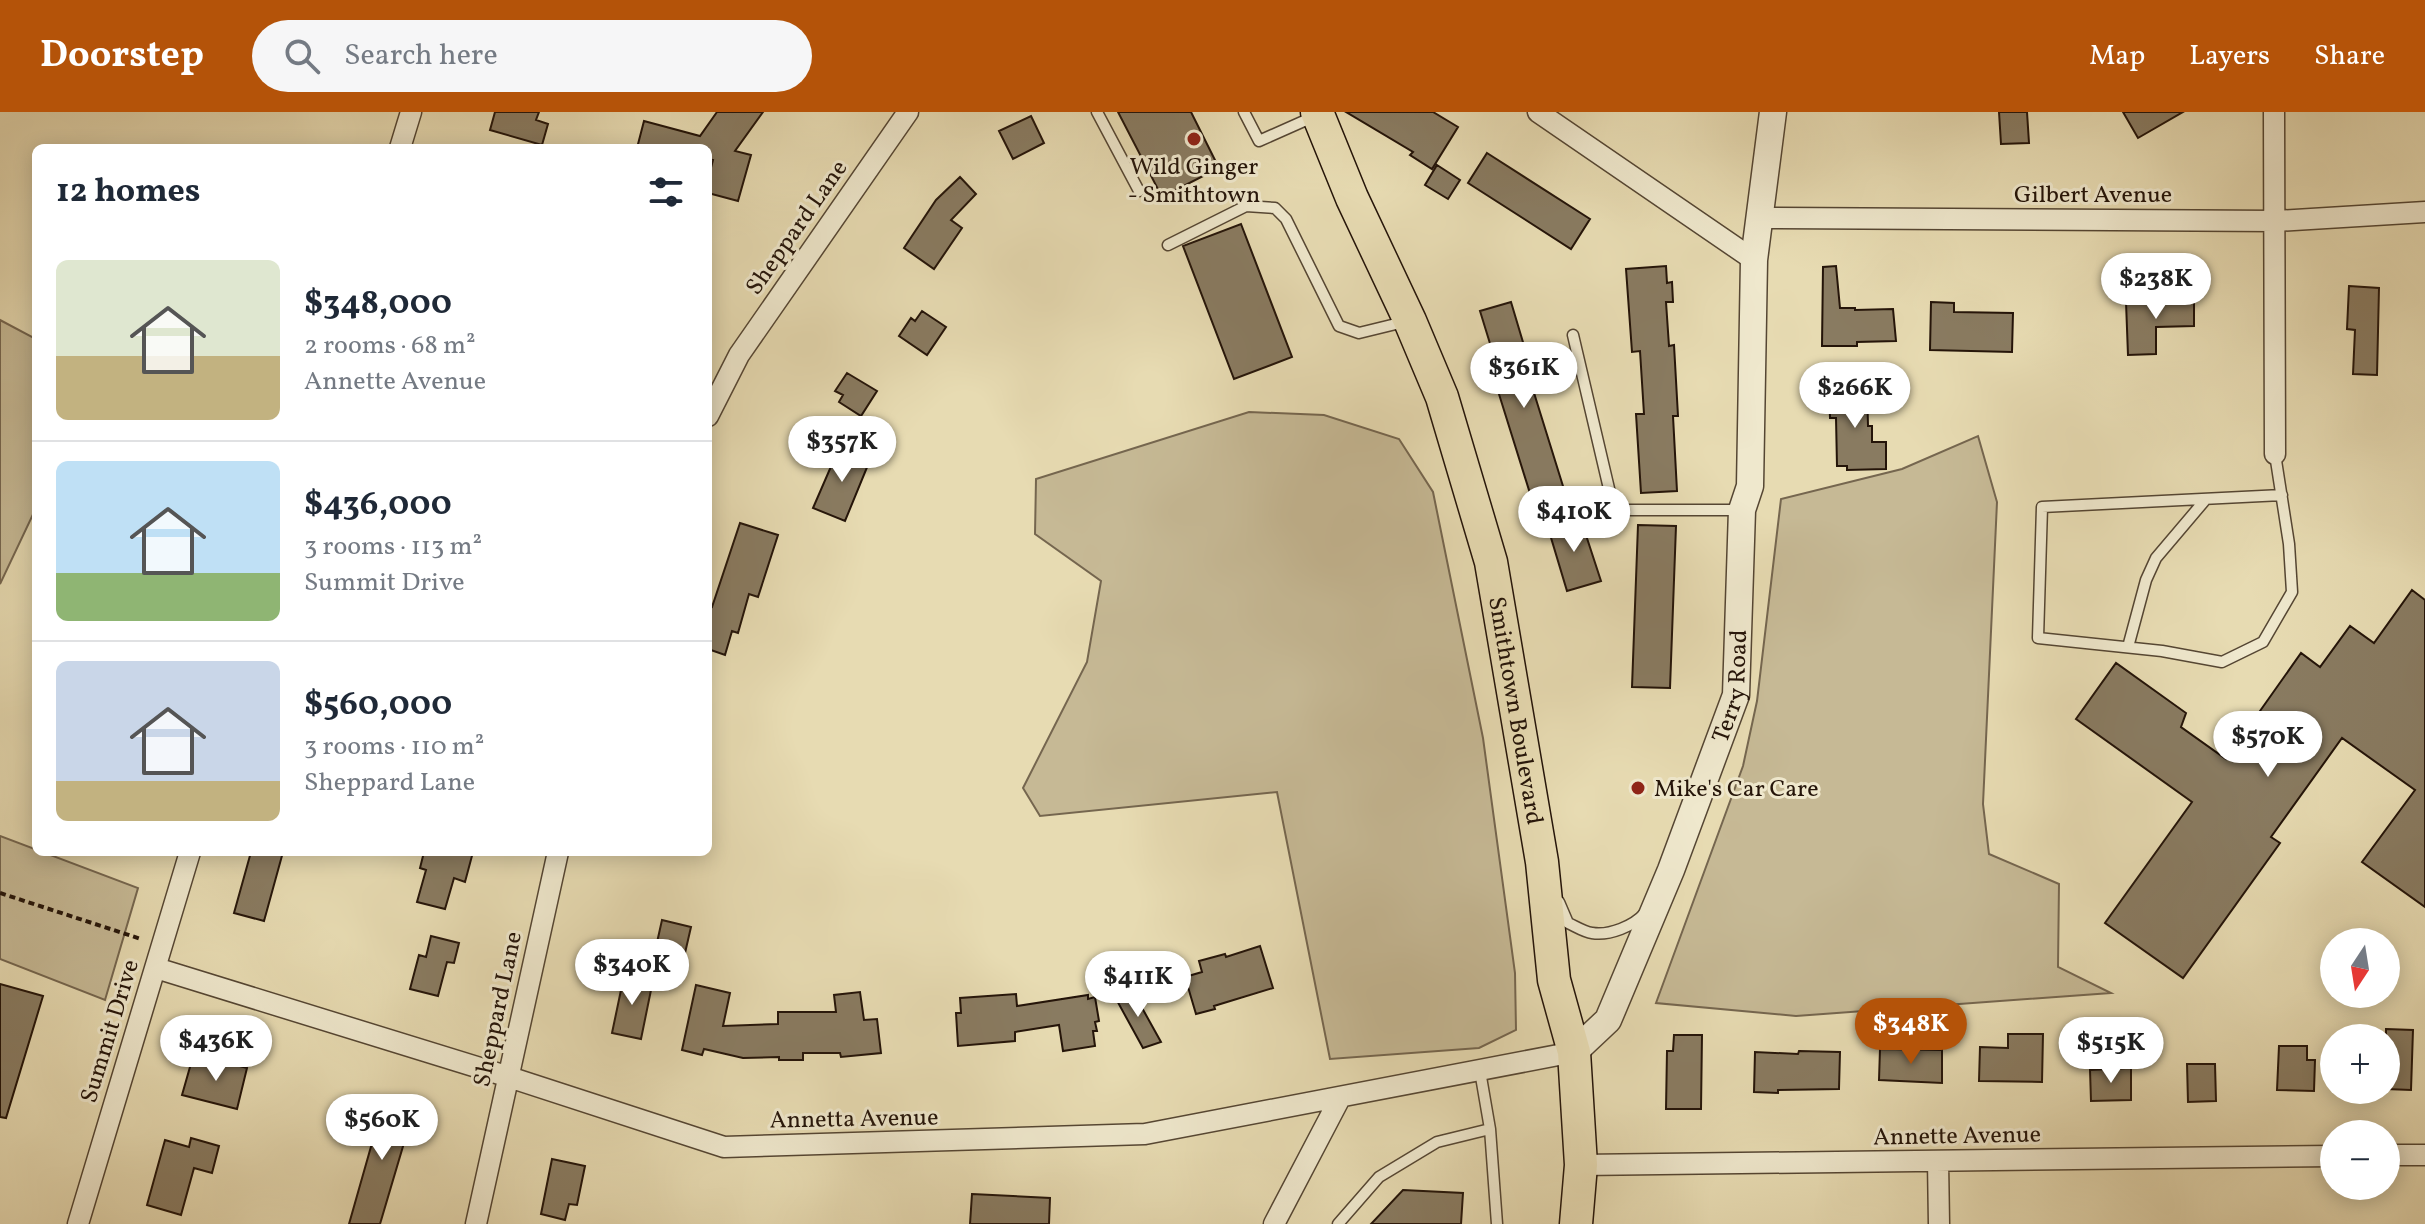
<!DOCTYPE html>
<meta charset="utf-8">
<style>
body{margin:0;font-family:Vollkorn,serif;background:#f6f6f7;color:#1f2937;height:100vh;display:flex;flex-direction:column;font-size:30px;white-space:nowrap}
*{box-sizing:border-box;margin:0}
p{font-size:26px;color:#747a83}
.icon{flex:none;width:44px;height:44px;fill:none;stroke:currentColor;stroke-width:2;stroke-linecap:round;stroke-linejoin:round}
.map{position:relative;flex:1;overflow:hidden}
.sheet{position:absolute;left:32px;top:32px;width:680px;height:712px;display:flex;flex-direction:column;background:#fff;border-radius:12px;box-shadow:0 4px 20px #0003}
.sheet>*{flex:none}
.needle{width:52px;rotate:192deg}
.fabs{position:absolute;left:2320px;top:816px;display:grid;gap:16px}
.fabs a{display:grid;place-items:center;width:80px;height:80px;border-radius:50%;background:#fff;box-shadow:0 4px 20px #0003;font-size:40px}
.price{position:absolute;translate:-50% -68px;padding:0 18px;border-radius:28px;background:#fff;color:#222;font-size:26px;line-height:52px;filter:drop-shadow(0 2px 4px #0008)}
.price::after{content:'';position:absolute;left:50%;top:48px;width:24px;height:18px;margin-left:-12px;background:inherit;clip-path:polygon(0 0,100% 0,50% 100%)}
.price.selected{background:#b45309;color:#fff}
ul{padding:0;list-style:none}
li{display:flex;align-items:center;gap:24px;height:200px;padding:0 24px}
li+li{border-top:2px solid #e0e1e3}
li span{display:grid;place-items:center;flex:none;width:224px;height:160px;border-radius:12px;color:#555}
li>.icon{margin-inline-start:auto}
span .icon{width:96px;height:96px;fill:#fffc;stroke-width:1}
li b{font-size:34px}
h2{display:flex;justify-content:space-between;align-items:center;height:96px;padding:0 24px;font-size:34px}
header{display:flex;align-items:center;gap:48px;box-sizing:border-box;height:112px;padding:0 40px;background:#b45309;color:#fff}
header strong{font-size:38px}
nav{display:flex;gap:44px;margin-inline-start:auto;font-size:28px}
.search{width:560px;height:72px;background:#f6f6f7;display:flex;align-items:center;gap:20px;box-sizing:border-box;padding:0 28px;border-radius:44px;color:#747a83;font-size:30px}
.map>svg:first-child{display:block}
.green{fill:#c6b995;stroke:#75664f;stroke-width:2}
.building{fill:#897b61;stroke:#241409;stroke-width:2}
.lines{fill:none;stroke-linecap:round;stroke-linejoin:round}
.service-casing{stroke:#554633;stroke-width:13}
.minor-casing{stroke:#554633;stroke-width:23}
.tertiary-casing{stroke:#554633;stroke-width:29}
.primary-casing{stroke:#241409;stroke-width:35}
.path{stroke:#241409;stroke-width:4;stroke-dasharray:6 4;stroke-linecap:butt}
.service{stroke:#efe8cd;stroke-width:10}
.minor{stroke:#efe8cd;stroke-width:20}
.tertiary{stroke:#efe8cd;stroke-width:26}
.primary{stroke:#e7dbb2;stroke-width:32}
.poi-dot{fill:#8f2418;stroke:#efe8cd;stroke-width:3}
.labels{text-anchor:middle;stroke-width:6;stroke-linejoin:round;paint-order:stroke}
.poi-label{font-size:24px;fill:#241409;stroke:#efe8cd}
.street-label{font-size:24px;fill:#241409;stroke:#efe8cd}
</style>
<header>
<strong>Doorstep</strong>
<div class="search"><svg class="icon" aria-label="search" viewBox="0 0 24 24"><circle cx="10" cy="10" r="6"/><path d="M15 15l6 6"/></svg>Search here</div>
<nav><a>Map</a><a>Layers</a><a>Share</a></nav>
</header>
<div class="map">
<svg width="2425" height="1112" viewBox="0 0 2425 1112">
<rect width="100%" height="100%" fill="#e7dbb2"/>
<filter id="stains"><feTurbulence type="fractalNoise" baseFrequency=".0025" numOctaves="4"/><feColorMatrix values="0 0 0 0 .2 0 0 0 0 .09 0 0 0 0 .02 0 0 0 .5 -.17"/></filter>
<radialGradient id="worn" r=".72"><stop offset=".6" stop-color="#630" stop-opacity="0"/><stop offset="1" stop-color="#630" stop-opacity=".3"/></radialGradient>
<!-- green -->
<path class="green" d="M 0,208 L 36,227 L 36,396 L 0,472 Z
M 1249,300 L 1324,303 L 1399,327 L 1433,380 L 1483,626 L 1515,861 L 1516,918 L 1479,936 L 1330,947 L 1277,680 L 1040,704 L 1023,676 L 1087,550 L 1101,469 L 1035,422 L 1036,367 Z
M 1978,324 L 1997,390 L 1983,692 L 1989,742 L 2059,772 L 2058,855 L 2111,881 L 1796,904 L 1656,891 L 1743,654 L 1757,589 L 1781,387 L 1902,357 Z
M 0,724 L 138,776 L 105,888 L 0,847 Z"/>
<!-- building -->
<path class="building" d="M 495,0 L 539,0 L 536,8 L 548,12 L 542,33 L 490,18 Z
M 717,0 L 763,0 L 735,39 L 751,43 L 738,89 L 708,81 L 708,67 L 713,48 L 708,47 L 708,36 L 637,36 L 644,9 L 700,24 Z
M 1118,0 L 1191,0 L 1219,56 L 1162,85 Z
M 1346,0 L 1433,0 L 1458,15 L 1432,57 L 1410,43 L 1413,40 Z
M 1999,0 L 2027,0 L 2029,31 L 2001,32 Z
M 2123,0 L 2183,0 L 2138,26 Z
M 1031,4 L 1044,31 L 1013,47 L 999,19 Z
M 1487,41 L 1590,107 L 1571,137 L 1468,71 Z
M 1437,53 L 1460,68 L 1448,87 L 1425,73 Z
M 960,65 L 976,82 L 951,108 L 962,116 L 934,157 L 904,136 L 936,88 Z
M 1241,112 L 1292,245 L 1234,267 L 1183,134 Z
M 1666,154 L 1667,171 L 1672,170 L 1673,190 L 1666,190 L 1669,234 L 1674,233 L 1678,304 L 1673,304 L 1677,379 L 1641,381 L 1636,302 L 1644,302 L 1640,239 L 1632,240 L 1626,157 Z
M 1836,154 L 1840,196 L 1855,196 L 1855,198 L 1893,197 L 1896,229 L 1857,230 L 1857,234 L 1822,234 L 1823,155 Z
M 2349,174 L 2379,176 L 2377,263 L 2353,262 L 2355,218 L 2347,217 Z
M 2194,184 L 2194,214 L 2156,215 L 2156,242 L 2128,243 L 2126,190 L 2151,189 L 2151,185 Z
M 1511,190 L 1534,267 L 1530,268 L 1567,387 L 1559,387 L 1559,401 L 1538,407 L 1498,279 L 1504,277 L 1480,199 Z
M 1931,190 L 1954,191 L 1954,200 L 2013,201 L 2012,240 L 1930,238 Z
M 922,199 L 946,215 L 927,243 L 899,224 L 911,206 L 915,209 Z
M 847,261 L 877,279 L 861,304 L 839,290 L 843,283 L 835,279 Z
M 1867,274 L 1868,314 L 1872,314 L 1872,330 L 1886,330 L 1886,357 L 1847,358 L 1847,354 L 1837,354 L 1836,306 L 1830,306 L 1829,276 Z
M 839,336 L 870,348 L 845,409 L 813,396 Z
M 1546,409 L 1582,411 L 1601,469 L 1567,479 Z
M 740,411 L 778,423 L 758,485 L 749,482 L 738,521 L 732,519 L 725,543 L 708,537 L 708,494 L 712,495 Z
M 1638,413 L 1676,414 L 1670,576 L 1632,575 Z
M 2412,478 L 2425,488 L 2425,795 L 2362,750 L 2415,678 L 2342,626 L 2271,725 L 2280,731 L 2183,866 L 2105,811 L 2192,690 L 2076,607 L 2116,551 L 2186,601 L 2181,615 L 2226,647 L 2301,541 L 2320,555 L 2350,514 L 2374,531 Z
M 251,740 L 283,740 L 264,809 L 234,801 Z
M 424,740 L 473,740 L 465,770 L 454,766 L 445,797 L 417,790 L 426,758 L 420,756 Z
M 662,808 L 691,815 L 685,841 L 656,835 Z
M 431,824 L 459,831 L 454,851 L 447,850 L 438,884 L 410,877 L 419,843 L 426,845 Z
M 1260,834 L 1273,876 L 1214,894 L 1215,897 L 1196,902 L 1185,865 L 1202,860 L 1199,849 L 1225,842 L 1226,845 Z
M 625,859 L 643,862 L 640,876 L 651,878 L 641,927 L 612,921 Z
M 0,872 L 43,884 L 6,1006 L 0,1005 Z
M 696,873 L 730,881 L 723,914 L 778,912 L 778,900 L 836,900 L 834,883 L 860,880 L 864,908 L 877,907 L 881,941 L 841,945 L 840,941 L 803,941 L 803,948 L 779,948 L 779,945 L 743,946 L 704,937 L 702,943 L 682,938 Z
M 1131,876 L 1161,930 L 1143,936 L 1115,885 Z
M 1016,882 L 1017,894 L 1088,883 L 1088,887 L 1095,885 L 1099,909 L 1095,910 L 1097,919 L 1093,919 L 1095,934 L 1063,939 L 1059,913 L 1015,920 L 1015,929 L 958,934 L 956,901 L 961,901 L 960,886 Z
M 2386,917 L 2413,918 L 2411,978 L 2386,977 Z
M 2008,922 L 2043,922 L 2042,970 L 1979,969 L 1980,935 L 2008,936 Z
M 1674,923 L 1702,923 L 1701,997 L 1666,997 L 1667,939 L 1673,939 Z
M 2144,928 L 2144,955 L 2118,956 L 2118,929 Z
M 2279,934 L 2307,934 L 2307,948 L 2315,948 L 2314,979 L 2277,978 Z
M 1880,937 L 1942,938 L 1942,971 L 1879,968 Z
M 1799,939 L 1840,940 L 1839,977 L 1778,978 L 1778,981 L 1754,980 L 1755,940 L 1798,942 Z
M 214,947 L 247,956 L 237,997 L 182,983 L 192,948 L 213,953 Z
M 2187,952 L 2215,952 L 2216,989 L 2188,990 Z
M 2131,956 L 2131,988 L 2091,989 L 2090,958 Z
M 371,991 L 418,1004 L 409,1032 L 404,1031 L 380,1112 L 349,1112 L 376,1017 L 364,1014 Z
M 191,1026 L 219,1034 L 212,1061 L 194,1056 L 181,1103 L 147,1093 L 165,1028 L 189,1035 Z
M 552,1047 L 585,1054 L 577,1093 L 569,1092 L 565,1108 L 541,1102 Z
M 1403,1078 L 1463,1081 L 1461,1112 L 1371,1112 Z
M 972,1082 L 1050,1086 L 1049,1112 L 970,1112 Z"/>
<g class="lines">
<!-- service casing -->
<g class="service-casing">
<path id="service" d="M 1097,0 L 1139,79
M 1244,0 L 1259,29 L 1313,5
M 1168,133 L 1246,94 L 1275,96 L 1286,107 L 1339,214 L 1359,221 L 1404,210
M 1573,223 L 1614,398 L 1740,398
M 2275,342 L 2289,432 L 2292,480 L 2263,530 L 2222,550 L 2162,539 L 2038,526 L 2042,395 L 2282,383
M 2128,535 L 2146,468 L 2156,446 L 2206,387
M 1559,790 L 1568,811 C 1575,814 1584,820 1592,821 C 1609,824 1634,814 1645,801
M 1480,959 L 1490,1017
M 1338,1112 L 1379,1065 L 1437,1030 L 1490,1017 L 1497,1112"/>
</g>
<!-- minor casing -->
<g class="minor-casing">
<path id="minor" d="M 1538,0 L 1754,148
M 2274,0 L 2275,342
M 400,36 L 411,0
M 1761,106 L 2276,109 L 2425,100
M 708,304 L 739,243 L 908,0
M 156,856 L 509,965 L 724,1035 L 1145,1022 L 1574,940
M 2386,1043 L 2425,1043
M 1938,1049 L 1939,1112
M 1581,1053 L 2334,1044
M 78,1112 L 190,740
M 476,1112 L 558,740
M 1274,1112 L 1340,986"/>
</g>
<!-- tertiary casing -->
<g class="tertiary-casing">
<g id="tertiary">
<path id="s1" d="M 1574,940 L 1608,908 L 1671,758 L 1736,583 L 1742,398 L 1750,374 L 1754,148 L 1773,0"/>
</g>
</g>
<!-- primary casing -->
<g class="primary-casing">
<g id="primary">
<path id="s2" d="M 1317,0 L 1352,86 L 1410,209 L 1442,285 L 1491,450 L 1542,750 L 1554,868 L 1574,940 L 1581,1053 L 1576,1112"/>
</g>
</g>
<!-- path -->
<path class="path" d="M 0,781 L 141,827"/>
<!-- service -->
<use href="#service" class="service"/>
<!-- minor -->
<use href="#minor" class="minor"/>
<!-- tertiary -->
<use href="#tertiary" class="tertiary"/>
<!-- primary -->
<use href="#primary" class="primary"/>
</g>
<!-- markers -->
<g class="poi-dot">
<circle cx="1194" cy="27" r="8"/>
<circle cx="1638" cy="676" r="8"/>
</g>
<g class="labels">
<!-- poi labels -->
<g class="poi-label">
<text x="1194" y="62">Wild Ginger<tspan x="1194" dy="28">- Smithtown</tspan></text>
<text x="1654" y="684" text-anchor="start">Mike's Car Care</text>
</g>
<!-- street labels -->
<g class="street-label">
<text x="2093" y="90">Gilbert Avenue</text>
<text transform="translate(796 115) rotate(-55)" y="8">Sheppard Lane</text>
<text dy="8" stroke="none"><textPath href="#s1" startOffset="404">Terry Road</textPath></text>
<text dy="8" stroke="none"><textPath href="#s2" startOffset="634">Smithtown Boulevard</textPath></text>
<text transform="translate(497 897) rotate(-78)" y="8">Sheppard Lane</text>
<text transform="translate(109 919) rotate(-73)" y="8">Summit Drive</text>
<text transform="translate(854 1006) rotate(-1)" y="8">Annetta Avenue</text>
<text transform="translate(1957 1023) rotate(-1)" y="8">Annette Avenue</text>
</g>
</g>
<rect width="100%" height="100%" filter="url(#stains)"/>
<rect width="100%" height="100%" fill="url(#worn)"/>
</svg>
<div class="fabs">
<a><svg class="needle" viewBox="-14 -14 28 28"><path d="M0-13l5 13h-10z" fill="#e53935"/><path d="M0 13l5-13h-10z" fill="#747a83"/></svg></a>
<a>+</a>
<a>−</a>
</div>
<b class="price" style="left:2156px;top:209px">$238K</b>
<b class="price" style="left:1524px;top:298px">$361K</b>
<b class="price" style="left:1855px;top:318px">$266K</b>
<b class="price" style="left:842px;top:372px">$357K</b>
<b class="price" style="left:1574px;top:442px">$410K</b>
<b class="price" style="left:2268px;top:667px">$570K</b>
<b class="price" style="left:632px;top:895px">$340K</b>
<b class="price" style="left:1138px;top:907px">$411K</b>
<b class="price selected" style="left:1911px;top:954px">$348K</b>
<b class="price" style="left:216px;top:971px">$436K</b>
<b class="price" style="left:2111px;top:973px">$515K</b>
<b class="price" style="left:382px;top:1050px">$560K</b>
<section class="sheet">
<h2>12 homes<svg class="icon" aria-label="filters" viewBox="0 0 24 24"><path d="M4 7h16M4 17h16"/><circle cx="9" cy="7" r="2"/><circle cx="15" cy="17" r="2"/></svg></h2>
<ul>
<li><span style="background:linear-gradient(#dfe7d0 60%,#c2b280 0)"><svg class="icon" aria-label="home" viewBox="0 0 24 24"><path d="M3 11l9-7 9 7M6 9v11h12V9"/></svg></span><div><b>$348,000</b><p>2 rooms · 68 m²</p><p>Annette Avenue</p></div></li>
<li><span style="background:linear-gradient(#bfe0f5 70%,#8fb573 0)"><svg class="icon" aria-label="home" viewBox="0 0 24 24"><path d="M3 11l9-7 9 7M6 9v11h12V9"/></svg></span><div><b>$436,000</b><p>3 rooms · 113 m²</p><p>Summit Drive</p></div></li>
<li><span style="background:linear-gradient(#c9d6e8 75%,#c2b280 0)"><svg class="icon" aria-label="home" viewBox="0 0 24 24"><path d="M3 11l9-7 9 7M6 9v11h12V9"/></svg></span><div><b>$560,000</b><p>3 rooms · 110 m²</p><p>Sheppard Lane</p></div></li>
</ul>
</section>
</div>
